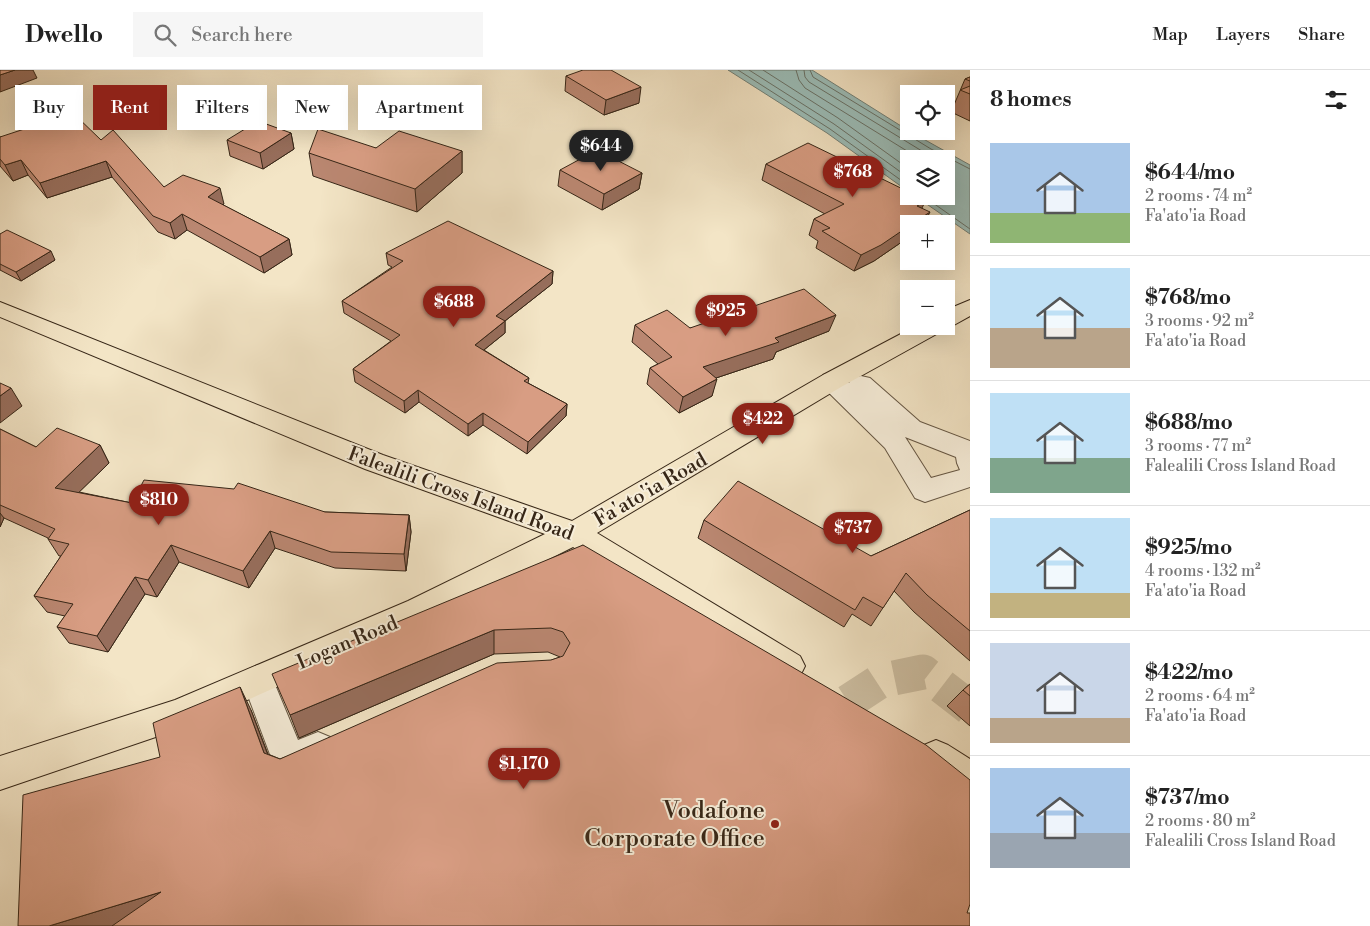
<!DOCTYPE html>
<meta charset="utf-8">
<style>
body{margin:0;font-family:"Libre Bodoni",serif;background:#f6f6f6;color:#222;height:100vh;display:flex;flex-direction:column;font-size:19px;white-space:nowrap}
*{box-sizing:border-box;margin:0}
p{font-size:16px;color:#767676}
.icon{flex:none;width:28px;height:28px;fill:none;stroke:currentColor;stroke-width:2;stroke-linecap:round;stroke-linejoin:round}
.map{position:relative;flex:1;overflow:hidden}
.sheet{display:flex;flex-direction:column;background:#fff;width:400px}
.sheet>*{flex:none}
.hud{position:absolute;left:15px;top:15px;width:475px;height:45px;display:flex;gap:10px}
.tools{position:absolute;left:900px;top:15px;display:grid;gap:10px}
.tools a{display:grid;place-items:center;width:55px;height:55px;border-radius:0px;background:#fff;box-shadow:0 5px 20px #0002;font-size:25px}
.price{position:absolute;translate:-50% -42px;padding:0 11px;border-radius:18px;background:#8f2418;color:#fff;font-size:16px;line-height:32px;filter:drop-shadow(0 1px 2px #0008)}
.price::after{content:'';position:absolute;left:50%;top:30px;width:15px;height:11px;margin-left:-8px;background:inherit;clip-path:polygon(0 0,100% 0,50% 100%)}
.price.on{background:#222;color:#fff}
ul{padding:0;list-style:none}
li{display:flex;align-items:center;gap:15px;height:125px;padding:0 20px}
li+li{border-top:1px solid #e0e0e0}
li span{display:grid;place-items:center;flex:none;width:140px;height:100px;border-radius:0px;color:#555}
li>.icon{margin-inline-start:auto}
span .icon{width:60px;height:60px;fill:#fffc;stroke-width:1}
li b{font-size:21px}
h2{display:flex;justify-content:space-between;align-items:center;height:60px;padding:0 20px;font-size:21px}
.pill{padding:0 18px;border-radius:0px;background:#fff;box-shadow:0 5px 20px #0002;font-size:18px;line-height:45px}
.pill.on{background:#8f2418;color:#fff}
header{display:flex;align-items:center;gap:30px;box-sizing:border-box;height:70px;padding:0 25px;background:#fff;border-bottom:1px solid #e0e0e0}
header strong{font-size:24px}
nav{display:flex;gap:28px;margin-inline-start:auto;font-size:18px}
.search{width:350px;height:45px;background:#f6f6f6;display:flex;align-items:center;gap:12px;box-sizing:border-box;padding:0 18px;border-radius:0px;color:#767676;font-size:19px}
main{display:flex;flex:1;min-height:0}
.map>svg:first-child{display:block}
.water{fill:#9cbeb9;stroke:#738178}
.lines{fill:none;stroke-linecap:round;stroke-linejoin:round}
.shore{stroke:#697268;stroke-width:1}
.minor-tunnel{stroke:#cdbfa3;stroke-width:35;stroke-dasharray:35 18;stroke-linecap:butt}
.minor-casing{stroke:#655643;stroke-width:2}
.major-casing{stroke:#362617;stroke-width:2}
.minor{fill:#f7eeda;fill-rule:evenodd}
.major{fill:#f3e5c6;fill-rule:evenodd}
.wall{fill:#ba8771;stroke:#362617}
.shaded-wall{fill:#976e5c;stroke:#362617}
.building{fill:#d89d83;stroke:#362617}
.poi-dot{fill:#8f2418;stroke:#f7eeda;stroke-width:2}
.labels{text-anchor:middle;stroke-width:4;stroke-linejoin:round;paint-order:stroke}
.street-label{font-size:20px;fill:#362617;stroke:#f7eeda}
.near-poi-label{font-size:24px;fill:#362617;stroke:#f7eeda;text-anchor:end}
</style>
<header>
<strong>Dwello</strong>
<div class="search"><svg class="icon" aria-label="search" viewBox="0 0 24 24"><circle cx="10" cy="10" r="6"/><path d="M15 15l6 6"/></svg>Search here</div>
<nav><a>Map</a><a>Layers</a><a>Share</a></nav>
</header>
<main>
<div class="map">
<svg width="970" height="856" viewBox="0 0 970 856">
<rect width="100%" height="100%" fill="#f3e5c6"/>
<filter id="stains"><feTurbulence type="fractalNoise" baseFrequency=".004" numOctaves="4"/><feColorMatrix values="0 0 0 0 .2 0 0 0 0 .09 0 0 0 0 .02 0 0 0 .5 -.17"/></filter>
<radialGradient id="worn" r=".72"><stop offset=".6" stop-color="#630" stop-opacity="0"/><stop offset="1" stop-color="#630" stop-opacity=".3"/></radialGradient>
<!-- water -->
<path class="water" d="M 728,0 L 812,0 L 909,61 L 970,95 L 970,164 L 915,126 L 946,126 L 946,89 L 909,89 L 909,122 L 827,63 Z"/>
<g class="lines">
<!-- shore -->
<path class="shore" d="M 738,0 L 830,59 L 909,116
M 749,0 L 834,54 L 909,108
M 763,0 L 838,48 L 909,99
M 796,0 L 799,10 L 805,18 L 920,89
M 804,0 L 805,7 L 809,12 L 935,89
M 810,0 L 813,7 L 931,79 L 970,99
M 923,126 L 970,159"/>
<!-- minor-tunnel -->
<path class="minor-tunnel" d="M 848,632 L 880,611 L 923,602 L 970,638"/>
<!-- minor casing -->
<g class="minor-casing">
<path id="minor" d="M 832,303 L 841,305 L 849,313 L 852,308 L 861,306 L 870,308 L 920,352 L 970,371 L 970,417 L 925,432 L 915,428 L 885,378 L 823,317 L 820,311 L 823,305 ZM 905,367 L 956,387 L 957,393 L 960,400 L 931,408 Z
M 258,595 L 269,600 L 298,670 L 318,662 L 330,667 L 335,679 L 330,691 L 289,708 L 277,703 L 242,610 L 247,600 Z
M 970,819 L 970,856 L 941,856 L 956,824 Z"/>
</g>
<!-- major casing -->
<g class="major-casing">
<path id="major" d="M 970,230 L 970,246 L 954,255 L 945,257 L 942,261 L 841,317 L 597,463 L 800,586 L 805,596 L 800,606 L 789,610 L 778,606 L 573,477 L 430,549 L 191,655 L 0,720 L 0,686 L 175,630 L 408,531 L 545,464 L 365,399 L 0,247 L 0,232 L 383,385 L 572,451 L 823,305 L 916,256 L 946,256 L 946,240 Z
M 936,670 L 948,675 L 970,689 L 970,726 L 958,721 L 924,699 L 919,687 L 924,675 Z"/>
</g>
<!-- minor -->
<use href="#minor" class="minor"/>
<!-- major -->
<use href="#major" class="major"/>
</g>
<!-- wall -->
<path class="wall" d="M 566,6 L 639,33 L 604,45 L 565,21 Z
M 970,7 L 970,51 L 951,42 L 965,9 Z
M 291,63 L 294,79 L 263,99 L 230,86 L 227,70 Z
M 0,67 L 101,70 L 164,117 L 224,134 L 223,135 L 289,169 L 292,185 L 264,203 L 187,160 L 175,169 L 158,162 L 112,107 L 47,128 L 28,105 L 13,111 L 0,96 Z
M 376,78 L 462,81 L 462,103 L 417,142 L 313,106 L 309,83 Z
M 766,94 L 909,154 L 909,167 L 874,191 L 854,201 L 816,178 L 818,171 L 809,165 L 814,149 L 825,144 L 762,110 Z
M 560,100 L 642,103 L 639,119 L 602,140 L 558,116 Z
M 0,164 L 55,190 L 21,211 L 0,200 Z
M 386,183 L 553,201 L 552,214 L 505,251 L 505,263 L 484,280 L 529,308 L 528,313 L 567,334 L 566,346 L 527,384 L 483,355 L 468,366 L 419,332 L 405,343 L 355,312 L 353,299 L 391,271 L 344,243 L 342,231 L 392,197 L 388,195 Z
M 635,255 L 690,258 L 829,261 L 776,282 L 773,289 L 716,308 L 712,326 L 679,343 L 647,314 L 650,298 L 658,294 L 632,272 Z
M 0,359 L 36,377 L 100,375 L 109,393 L 79,422 L 132,433 L 325,442 L 409,445 L 411,462 L 406,501 L 335,498 L 275,478 L 249,518 L 179,492 L 157,527 L 145,524 L 108,582 L 69,573 L 57,557 L 65,546 L 47,542 L 34,526 L 61,486 L 59,486 L 48,469 L 48,468 L 4,448 L 0,457 Z
M 970,440 L 970,591 L 914,542 L 894,521 L 871,556 L 852,544 L 844,557 L 698,468 L 704,450 L 871,486 Z
M 583,475 L 967,843 L 970,856 L 160,687 L 251,640 L 268,684 L 280,689 L 560,587 L 548,582 L 494,584 L 299,668 Z
M 970,614 L 970,656 L 947,636 L 963,620 Z"/>
<!-- shaded-wall -->
<path class="shaded-wall" d="M 15,0 L 33,0 L 37,8 L 0,22 L 0,5 Z
M 641,17 L 639,33 L 604,45 L 606,30 Z
M 291,63 L 294,79 L 263,99 L 260,83 Z
M 462,81 L 462,103 L 417,142 L 415,119 Z
M 21,90 L 28,105 L 13,111 L 5,95 Z
M 106,91 L 112,107 L 47,128 L 40,113 Z
M 642,103 L 639,119 L 602,140 L 604,124 Z
M 220,118 L 224,134 L 212,143 L 208,127 Z
M 926,130 L 918,146 L 917,136 Z
M 930,142 L 924,154 L 912,154 Z
M 182,144 L 187,160 L 175,169 L 170,153 Z
M 909,156 L 909,167 L 874,191 L 854,201 L 861,185 Z
M 289,169 L 292,185 L 264,203 L 260,187 Z
M 51,181 L 55,190 L 21,211 L 16,202 Z
M 553,201 L 552,214 L 496,258 L 496,246 Z
M 836,245 L 829,261 L 776,282 L 773,289 L 698,314 L 703,297 L 775,268 Z
M 505,251 L 505,263 L 475,287 L 475,275 Z
M 717,309 L 712,326 L 679,343 L 683,327 Z
M 11,318 L 22,336 L 0,353 L 0,326 Z
M 418,320 L 419,332 L 405,343 L 404,331 Z
M 567,334 L 566,346 L 527,384 L 528,372 Z
M 483,343 L 483,355 L 468,366 L 468,354 Z
M 100,375 L 109,393 L 66,435 L 55,418 Z
M 0,443 L 4,448 L 0,457 Z
M 409,445 L 411,462 L 406,501 L 404,484 Z
M 270,461 L 275,478 L 249,518 L 243,501 Z
M 171,475 L 179,492 L 157,527 L 148,510 Z
M 135,507 L 145,524 L 108,582 L 97,566 Z
M 494,560 L 494,584 L 299,668 L 290,645 Z
M 240,617 L 251,640 L 275,704 L 264,683 Z
M 161,822 L 118,856 L 49,856 Z"/>
<!-- building -->
<path class="building" d="M 0,0 L 15,0 L 0,5 Z
M 583,0 L 611,0 L 641,17 L 606,30 L 566,6 Z
M 970,7 L 970,11 L 965,9 Z
M 970,16 L 970,24 L 960,20 Z
M 73,43 L 101,70 L 113,60 L 164,117 L 183,105 L 220,118 L 208,127 L 289,169 L 260,187 L 182,144 L 170,153 L 153,146 L 106,91 L 40,113 L 21,90 L 5,95 L 0,89 L 0,67 Z
M 258,51 L 291,63 L 260,83 L 227,70 Z
M 318,59 L 376,78 L 399,61 L 462,81 L 415,119 L 309,83 Z
M 808,73 L 909,122 L 909,126 L 917,126 L 926,130 L 917,136 L 930,142 L 912,154 L 909,154 L 909,156 L 881,175 L 861,185 L 822,161 L 830,158 L 814,149 L 844,134 L 766,94 Z
M 597,80 L 642,103 L 604,124 L 560,100 Z
M 448,151 L 553,201 L 496,246 L 505,251 L 475,275 L 529,308 L 524,311 L 567,334 L 528,372 L 483,343 L 468,354 L 418,320 L 404,331 L 353,299 L 400,265 L 342,231 L 403,191 L 386,183 Z
M 7,160 L 51,181 L 16,202 L 0,194 L 0,164 Z
M 804,219 L 836,245 L 775,268 L 779,272 L 703,297 L 717,309 L 683,327 L 650,298 L 672,287 L 635,255 L 667,240 L 690,258 Z
M 0,313 L 11,318 L 0,326 Z
M 57,358 L 100,375 L 55,418 L 132,433 L 144,410 L 234,419 L 238,413 L 325,442 L 409,445 L 404,484 L 331,482 L 270,461 L 243,501 L 171,475 L 148,510 L 135,507 L 97,566 L 57,557 L 73,534 L 34,526 L 69,474 L 48,469 L 55,459 L 0,435 L 0,359 L 36,377 Z
M 738,411 L 871,486 L 970,440 L 970,561 L 927,525 L 906,503 L 883,538 L 863,527 L 855,540 L 704,450 Z
M 583,475 L 926,675 L 970,710 L 970,834 L 967,843 L 970,843 L 970,856 L 112,856 L 161,822 L 49,856 L 18,856 L 23,725 L 160,687 L 153,653 L 240,617 L 264,683 L 280,689 L 497,593 L 551,590 L 563,586 L 570,573 L 563,562 L 551,558 L 494,560 L 290,645 L 272,604 Z
M 970,614 L 970,626 L 963,620 Z"/>
<!-- markers -->
<circle class="poi-dot" cx="775" cy="754" r="5"/>
<g class="labels">
<!-- street labels -->
<g class="street-label">
<text transform="translate(650 419) rotate(-30)" y="7">Fa'ato'ia Road</text>
<text transform="translate(461 423) rotate(20)" y="7">Falealili Cross Island Road</text>
<text transform="translate(347 572) rotate(-23)" y="7">Logan Road</text>
</g>
<!-- near-poi labels -->
<g class="near-poi-label">
<text x="765" y="748">Vodafone<tspan x="765" dy="28">Corporate Office</tspan></text>
</g>
</g>
<rect width="100%" height="100%" filter="url(#stains)"/>
<rect width="100%" height="100%" fill="url(#worn)"/>
</svg>
<div class="tools">
<a><svg class="icon" aria-label="locate" viewBox="0 0 24 24"><circle cx="12" cy="12" r="6"/><path d="M12 2v4M12 18v4M2 12h4M18 12h4"/></svg></a>
<a><svg class="icon" aria-label="layers" viewBox="0 0 24 24"><path d="M12 4l9 5-9 5-9-5zM3 14l9 5 9-5"/></svg></a>
<a>+</a>
<a>−</a>
</div>
<b class="price on" style="left:601px;top:102px">$644</b>
<b class="price" style="left:853px;top:128px">$768</b>
<b class="price" style="left:454px;top:258px">$688</b>
<b class="price" style="left:726px;top:267px">$925</b>
<b class="price" style="left:763px;top:375px">$422</b>
<b class="price" style="left:159px;top:456px">$810</b>
<b class="price" style="left:853px;top:484px">$737</b>
<b class="price" style="left:524px;top:720px">$1,170</b>
<div class="hud">
<a class="pill">Buy</a>
<a class="pill on">Rent</a>
<a class="pill">Filters</a>
<a class="pill">New</a>
<a class="pill">Apartment</a>
</div>
</div>
<section class="sheet">
<h2>8 homes<svg class="icon" aria-label="filters" viewBox="0 0 24 24"><path d="M4 7h16M4 17h16"/><circle cx="9" cy="7" r="2"/><circle cx="15" cy="17" r="2"/></svg></h2>
<ul>
<li><span style="background:linear-gradient(#a9c7e8 70%,#8fb573 0)"><svg class="icon" aria-label="home" viewBox="0 0 24 24"><path d="M3 11l9-7 9 7M6 9v11h12V9"/></svg></span><div><b>$644/mo</b><p>2 rooms · 74 m²</p><p>Fa'ato'ia Road</p></div></li>
<li><span style="background:linear-gradient(#bfe0f5 60%,#b9a48a 0)"><svg class="icon" aria-label="home" viewBox="0 0 24 24"><path d="M3 11l9-7 9 7M6 9v11h12V9"/></svg></span><div><b>$768/mo</b><p>3 rooms · 92 m²</p><p>Fa'ato'ia Road</p></div></li>
<li><span style="background:linear-gradient(#bfe0f5 65%,#7fa58c 0)"><svg class="icon" aria-label="home" viewBox="0 0 24 24"><path d="M3 11l9-7 9 7M6 9v11h12V9"/></svg></span><div><b>$688/mo</b><p>3 rooms · 77 m²</p><p>Falealili Cross Island Road</p></div></li>
<li><span style="background:linear-gradient(#bfe0f5 75%,#c2b280 0)"><svg class="icon" aria-label="home" viewBox="0 0 24 24"><path d="M3 11l9-7 9 7M6 9v11h12V9"/></svg></span><div><b>$925/mo</b><p>4 rooms · 132 m²</p><p>Fa'ato'ia Road</p></div></li>
<li><span style="background:linear-gradient(#c9d6e8 75%,#b9a48a 0)"><svg class="icon" aria-label="home" viewBox="0 0 24 24"><path d="M3 11l9-7 9 7M6 9v11h12V9"/></svg></span><div><b>$422/mo</b><p>2 rooms · 64 m²</p><p>Fa'ato'ia Road</p></div></li>
<li><span style="background:linear-gradient(#a9c7e8 65%,#9aa5b1 0)"><svg class="icon" aria-label="home" viewBox="0 0 24 24"><path d="M3 11l9-7 9 7M6 9v11h12V9"/></svg></span><div><b>$737/mo</b><p>2 rooms · 80 m²</p><p>Falealili Cross Island Road</p></div></li>
</ul>
</section>
</main>
